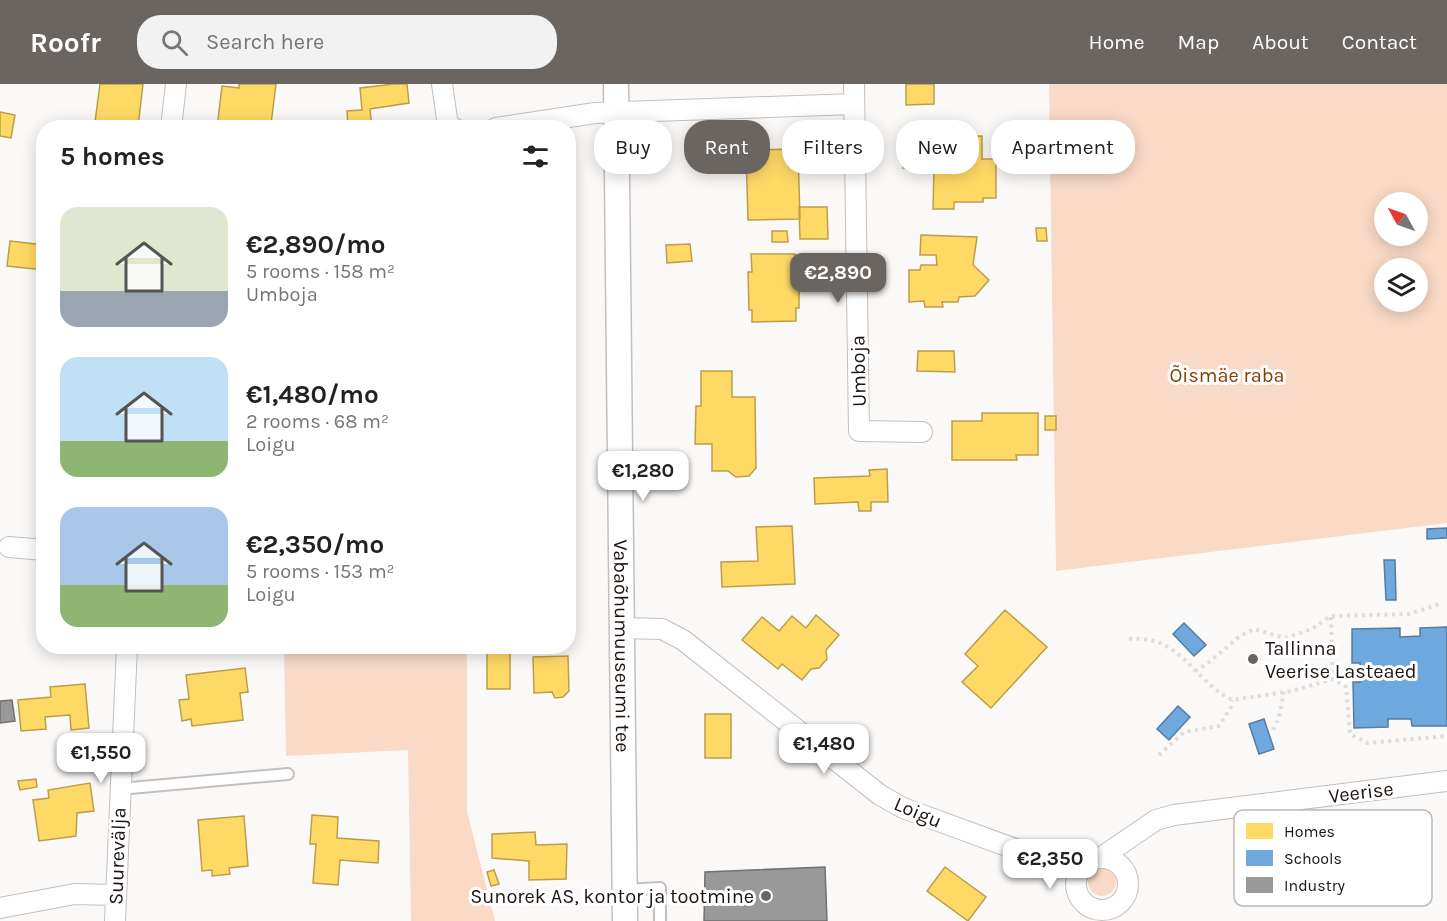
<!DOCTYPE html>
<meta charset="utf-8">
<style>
body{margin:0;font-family:Karla,sans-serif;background:#f2f2f2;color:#222;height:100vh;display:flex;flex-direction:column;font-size:22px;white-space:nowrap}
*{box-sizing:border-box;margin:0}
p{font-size:20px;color:#767676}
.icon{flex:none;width:33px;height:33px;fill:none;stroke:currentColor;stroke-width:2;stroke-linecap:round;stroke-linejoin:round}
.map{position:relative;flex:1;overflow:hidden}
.side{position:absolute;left:36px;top:36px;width:540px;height:534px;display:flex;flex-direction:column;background:#fff;border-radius:24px;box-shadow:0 3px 15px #0003}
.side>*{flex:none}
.top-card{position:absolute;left:594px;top:36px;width:570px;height:54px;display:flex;gap:12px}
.needle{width:39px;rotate:310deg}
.controls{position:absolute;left:1374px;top:108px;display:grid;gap:12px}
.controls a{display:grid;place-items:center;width:54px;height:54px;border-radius:50%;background:#fff;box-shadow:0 3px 15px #0003;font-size:30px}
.price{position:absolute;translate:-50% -51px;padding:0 14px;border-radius:12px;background:#fff;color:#222;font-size:20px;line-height:39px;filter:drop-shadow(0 2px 3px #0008)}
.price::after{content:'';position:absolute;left:50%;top:36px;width:18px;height:14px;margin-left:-9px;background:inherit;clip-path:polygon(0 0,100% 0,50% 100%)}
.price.selected{background:#6b6562;color:#fff}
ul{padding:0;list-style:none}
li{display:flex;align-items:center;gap:18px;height:150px;padding:0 24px}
li span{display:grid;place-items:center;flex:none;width:168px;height:120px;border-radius:18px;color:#555}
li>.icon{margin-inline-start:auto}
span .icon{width:72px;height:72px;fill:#fffc;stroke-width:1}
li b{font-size:26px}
h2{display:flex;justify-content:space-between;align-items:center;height:72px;padding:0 24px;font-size:26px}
.chip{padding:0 21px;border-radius:24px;background:#fff;box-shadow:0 3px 15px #0003;font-size:21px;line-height:54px}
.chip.selected{background:#6b6562;color:#fff}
header{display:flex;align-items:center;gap:36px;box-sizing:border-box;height:84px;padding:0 30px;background:#6b6562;color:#fff}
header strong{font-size:28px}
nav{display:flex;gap:33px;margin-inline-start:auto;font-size:21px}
.search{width:420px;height:54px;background:#f2f2f2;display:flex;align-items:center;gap:15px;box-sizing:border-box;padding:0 21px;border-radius:24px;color:#767676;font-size:22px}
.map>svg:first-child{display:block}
.green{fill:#f9dac6;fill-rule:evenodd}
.homes{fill:#ffd966;stroke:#bb9e4c;stroke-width:1.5}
.schools{fill:#6fa8dc;stroke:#567c9f;stroke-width:1.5}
.industry{fill:#999;stroke:#747170;stroke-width:1.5}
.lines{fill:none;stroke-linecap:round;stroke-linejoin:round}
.service-casing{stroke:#c4bfbc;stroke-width:14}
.minor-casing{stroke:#c4bfbc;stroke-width:22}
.tertiary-casing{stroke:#c4bfbc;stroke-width:27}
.path{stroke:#dedddc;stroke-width:4;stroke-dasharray:3 4.5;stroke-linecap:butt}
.service{stroke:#fefefe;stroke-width:10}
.minor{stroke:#fefefe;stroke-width:20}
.tertiary{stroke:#fefefe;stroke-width:24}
.poi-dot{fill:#6b6562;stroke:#fff;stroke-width:2}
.labels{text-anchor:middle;stroke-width:6;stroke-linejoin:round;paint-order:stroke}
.street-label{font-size:20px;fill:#1d1511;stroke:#fff}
.park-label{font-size:20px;fill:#884100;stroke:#fff}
.poi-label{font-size:20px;fill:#1d1511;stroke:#fff;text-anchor:start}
.key{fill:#fff;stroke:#bbb9b8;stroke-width:1.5}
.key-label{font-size:16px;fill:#1d1511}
</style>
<header>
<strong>Roofr</strong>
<div class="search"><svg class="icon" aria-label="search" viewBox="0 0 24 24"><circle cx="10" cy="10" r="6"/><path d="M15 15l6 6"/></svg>Search here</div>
<nav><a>Home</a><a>Map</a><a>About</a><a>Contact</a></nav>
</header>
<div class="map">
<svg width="1447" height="837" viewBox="0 0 1447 837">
<rect width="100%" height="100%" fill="#fbf9f7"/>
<!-- green -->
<path class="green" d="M 1049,0 L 1447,0 L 1447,439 L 1056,487 ZM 1384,118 L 1418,118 L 1418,152 L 1384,152 ZM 1384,184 L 1418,184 L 1418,218 L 1384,218 Z
M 284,563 L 467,563 L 467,727 L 495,837 L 411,837 L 408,666 L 286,672 Z
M1088 798a14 14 0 1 1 28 0a14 14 0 1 1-28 0Z"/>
<!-- homes -->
<path class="homes" d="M 100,0 L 143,0 L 138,43 L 95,38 Z
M 239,0 L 276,0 L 271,40 L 255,38 L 255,44 L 217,44 L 222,2 L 239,4 Z
M 394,0 L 407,0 L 409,19 L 370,25 L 372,44 L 348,44 L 347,27 L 362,26 L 360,4 Z
M 906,0 L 934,0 L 934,20 L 906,21 Z
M 0,28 L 15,31 L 11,54 L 0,52 Z
M 1041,47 L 1042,62 L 1016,63 L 1016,48 Z
M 982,52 L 982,75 L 996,75 L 996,114 L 983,114 L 983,118 L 954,118 L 954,125 L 933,125 L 934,84 L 903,84 L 903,53 Z
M 798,65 L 800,135 L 748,136 L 746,66 Z
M 799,123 L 827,123 L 828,155 L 800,155 Z
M 1036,144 L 1046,144 L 1047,157 L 1037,157 Z
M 772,147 L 787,147 L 788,158 L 772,158 Z
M 921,151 L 977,153 L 973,181 L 989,196 L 975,212 L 959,213 L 958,218 L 942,218 L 943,223 L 925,223 L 924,217 L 909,218 L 909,186 L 920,186 L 921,181 L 937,181 L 936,171 L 920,171 Z
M 10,157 L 44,161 L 44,186 L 7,182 Z
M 690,160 L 692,177 L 667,179 L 666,161 Z
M 751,170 L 795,170 L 795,189 L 799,189 L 799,224 L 796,224 L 796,237 L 752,238 L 752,226 L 749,226 L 748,188 L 752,188 Z
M 918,267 L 954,267 L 955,288 L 917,287 Z
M 701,287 L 732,287 L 732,313 L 755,313 L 756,384 L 749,392 L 736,393 L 728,387 L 712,387 L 712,360 L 695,360 L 696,322 L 701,322 Z
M 982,329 L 1038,329 L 1038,371 L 1016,371 L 1017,376 L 952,376 L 952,337 L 982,337 Z
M 1045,332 L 1056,332 L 1056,346 L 1045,346 Z
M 887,385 L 888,418 L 871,418 L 871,427 L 859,427 L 858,418 L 815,420 L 814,394 L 870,392 L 869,386 Z
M 792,442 L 795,500 L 722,503 L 721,478 L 758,477 L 756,443 Z
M 1005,526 L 1047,563 L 991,624 L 962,598 L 978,582 L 965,570 Z
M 816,531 L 839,551 L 826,566 L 827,575 L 819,584 L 811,585 L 802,596 L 782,580 L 778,585 L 742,556 L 762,533 L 779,547 L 792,532 L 806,544 Z
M 481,562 L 510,562 L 510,605 L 487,605 L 487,566 L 481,566 Z
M 568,572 L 569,607 L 563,613 L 555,614 L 552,608 L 534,609 L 533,573 Z
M 245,584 L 248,608 L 240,609 L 243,636 L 192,642 L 191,635 L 182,637 L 179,616 L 189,615 L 186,591 Z
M 85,600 L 89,644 L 71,646 L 70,631 L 45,633 L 46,645 L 21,647 L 18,616 L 51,613 L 50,603 Z
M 705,630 L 731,630 L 731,674 L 705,674 Z
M 36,695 L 37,703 L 20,706 L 18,697 Z
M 90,699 L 94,727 L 77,729 L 76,752 L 39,757 L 33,716 L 49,714 L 48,706 Z
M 312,731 L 338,733 L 337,754 L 379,757 L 378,779 L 340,776 L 338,801 L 313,799 L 316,760 L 310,760 Z
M 244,732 L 248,782 L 229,784 L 230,790 L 212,792 L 212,786 L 202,787 L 198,736 Z
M 535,748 L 536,761 L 567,760 L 566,795 L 529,796 L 529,777 L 492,774 L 492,750 Z
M 945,783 L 986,813 L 968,837 L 927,807 Z
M 494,786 L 499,800 L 491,802 L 487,788 Z"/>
<!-- schools -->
<path class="schools" d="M 1447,444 L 1447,454 L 1427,455 L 1427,445 Z
M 1384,476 L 1395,476 L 1396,516 L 1386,516 Z
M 1184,539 L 1206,561 L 1194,572 L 1173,550 Z
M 1447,543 L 1447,642 L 1412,642 L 1411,635 L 1388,635 L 1388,643 L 1354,644 L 1353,598 L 1360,598 L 1360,579 L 1352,579 L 1352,545 L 1400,544 L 1400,553 L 1420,552 L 1420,544 Z
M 1178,622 L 1190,633 L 1169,656 L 1157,645 Z
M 1264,635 L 1274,665 L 1259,670 L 1249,640 Z"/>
<!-- industry -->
<path class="industry" d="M 12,616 L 15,637 L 0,639 L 0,617 Z
M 825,783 L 827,837 L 704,837 L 705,788 Z"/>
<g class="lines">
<!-- service casing -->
<g class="service-casing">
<path id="service" d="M 430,44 L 448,44
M 119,705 L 288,690
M 625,806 L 660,804 L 660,837"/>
</g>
<!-- minor casing -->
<g class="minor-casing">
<path id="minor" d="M 442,0 L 448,42 L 454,44
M 854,0 L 859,347 L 922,348
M 171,44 L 176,0
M 496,44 L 595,29 L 854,20
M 9,463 L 44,466
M 623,544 L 662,545 L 683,556 L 880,711 L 903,724 L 1048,777 L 1086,779
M1076 800a26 26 0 1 1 52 0a26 26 0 1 1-52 0Z
M 1100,774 L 1156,736 L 1174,731 L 1447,697
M 0,824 L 75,810 L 114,811
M 115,837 L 127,562"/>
</g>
<!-- tertiary casing -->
<g class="tertiary-casing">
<g id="tertiary">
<path id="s1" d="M 616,0 L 625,837"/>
</g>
</g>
<!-- path -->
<path class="path" d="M 1331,533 L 1333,595 L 1346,603 L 1350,650 L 1367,659 L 1447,652
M 1129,555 C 1182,551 1190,594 1232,616 L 1292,607 L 1333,595
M 1195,587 L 1208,579 L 1240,552 L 1254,545 L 1285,554 L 1312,545 L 1331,532 L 1409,530 L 1443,519
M 1273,646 L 1279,633 L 1284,608
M 1159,671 L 1184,648 L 1219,642 L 1231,623 L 1232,616"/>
<!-- service -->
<use href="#service" class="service"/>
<!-- minor -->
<use href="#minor" class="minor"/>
<!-- tertiary -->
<use href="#tertiary" class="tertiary"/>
</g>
<!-- markers -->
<g class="poi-dot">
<circle cx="1253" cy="575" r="6"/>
<circle cx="766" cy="812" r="6"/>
</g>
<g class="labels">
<!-- street labels -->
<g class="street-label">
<text transform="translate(858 287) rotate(-91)" y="7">Umboja</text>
<text dy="7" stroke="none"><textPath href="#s1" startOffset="562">Vabaõhumuuseumi tee</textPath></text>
<text transform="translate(1361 708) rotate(-7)" y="7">Veerise</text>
<text transform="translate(918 728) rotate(23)" y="7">Loigu</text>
<text transform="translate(117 772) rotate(-88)" y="7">Suurevälja</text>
</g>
<!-- park labels -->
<g class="park-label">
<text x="1227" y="298">Õismäe raba</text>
</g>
<!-- poi labels -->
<g class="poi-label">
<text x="1265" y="571">Tallinna<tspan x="1265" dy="23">Veerise Lasteaed</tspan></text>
<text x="754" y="819" text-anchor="end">Sunorek AS, kontor ja tootmine</text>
</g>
</g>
<!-- legend -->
<rect x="1234" y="726" width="198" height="96" rx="9" class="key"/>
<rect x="1246" y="739" width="27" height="16" fill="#ffd966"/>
<rect x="1246" y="766" width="27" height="16" fill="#6fa8dc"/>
<rect x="1246" y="793" width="27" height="16" fill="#999"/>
<g class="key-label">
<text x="1284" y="753">Homes</text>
<text x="1284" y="780">Schools</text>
<text x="1284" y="807">Industry</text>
</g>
</svg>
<div class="controls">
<a><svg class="needle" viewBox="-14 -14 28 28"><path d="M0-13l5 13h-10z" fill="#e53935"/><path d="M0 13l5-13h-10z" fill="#767676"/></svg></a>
<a><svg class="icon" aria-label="layers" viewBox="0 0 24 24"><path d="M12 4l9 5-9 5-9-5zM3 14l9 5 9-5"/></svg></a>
</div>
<b class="price selected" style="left:838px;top:220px">€2,890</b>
<b class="price" style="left:643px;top:418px">€1,280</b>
<b class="price" style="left:824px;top:691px">€1,480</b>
<b class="price" style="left:101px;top:700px">€1,550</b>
<b class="price" style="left:1050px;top:806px">€2,350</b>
<div class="top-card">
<a class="chip">Buy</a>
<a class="chip selected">Rent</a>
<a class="chip">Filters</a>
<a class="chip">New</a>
<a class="chip">Apartment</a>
</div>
<section class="side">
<h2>5 homes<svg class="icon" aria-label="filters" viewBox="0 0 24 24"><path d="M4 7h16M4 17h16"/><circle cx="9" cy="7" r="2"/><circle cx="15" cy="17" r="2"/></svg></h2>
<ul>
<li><span style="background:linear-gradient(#dfe7d0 70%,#9aa5b1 0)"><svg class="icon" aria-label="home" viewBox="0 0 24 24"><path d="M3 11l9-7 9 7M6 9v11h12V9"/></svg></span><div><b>€2,890/mo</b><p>5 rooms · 158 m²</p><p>Umboja</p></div></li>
<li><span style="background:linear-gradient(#bfe0f5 70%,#8fb573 0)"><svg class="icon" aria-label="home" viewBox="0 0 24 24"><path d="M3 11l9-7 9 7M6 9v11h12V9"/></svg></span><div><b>€1,480/mo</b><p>2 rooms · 68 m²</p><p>Loigu</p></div></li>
<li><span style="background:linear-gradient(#a9c7e8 65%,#8fb573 0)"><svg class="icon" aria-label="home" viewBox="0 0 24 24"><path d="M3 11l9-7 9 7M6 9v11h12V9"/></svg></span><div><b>€2,350/mo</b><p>5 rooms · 153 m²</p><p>Loigu</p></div></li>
</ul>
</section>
</div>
